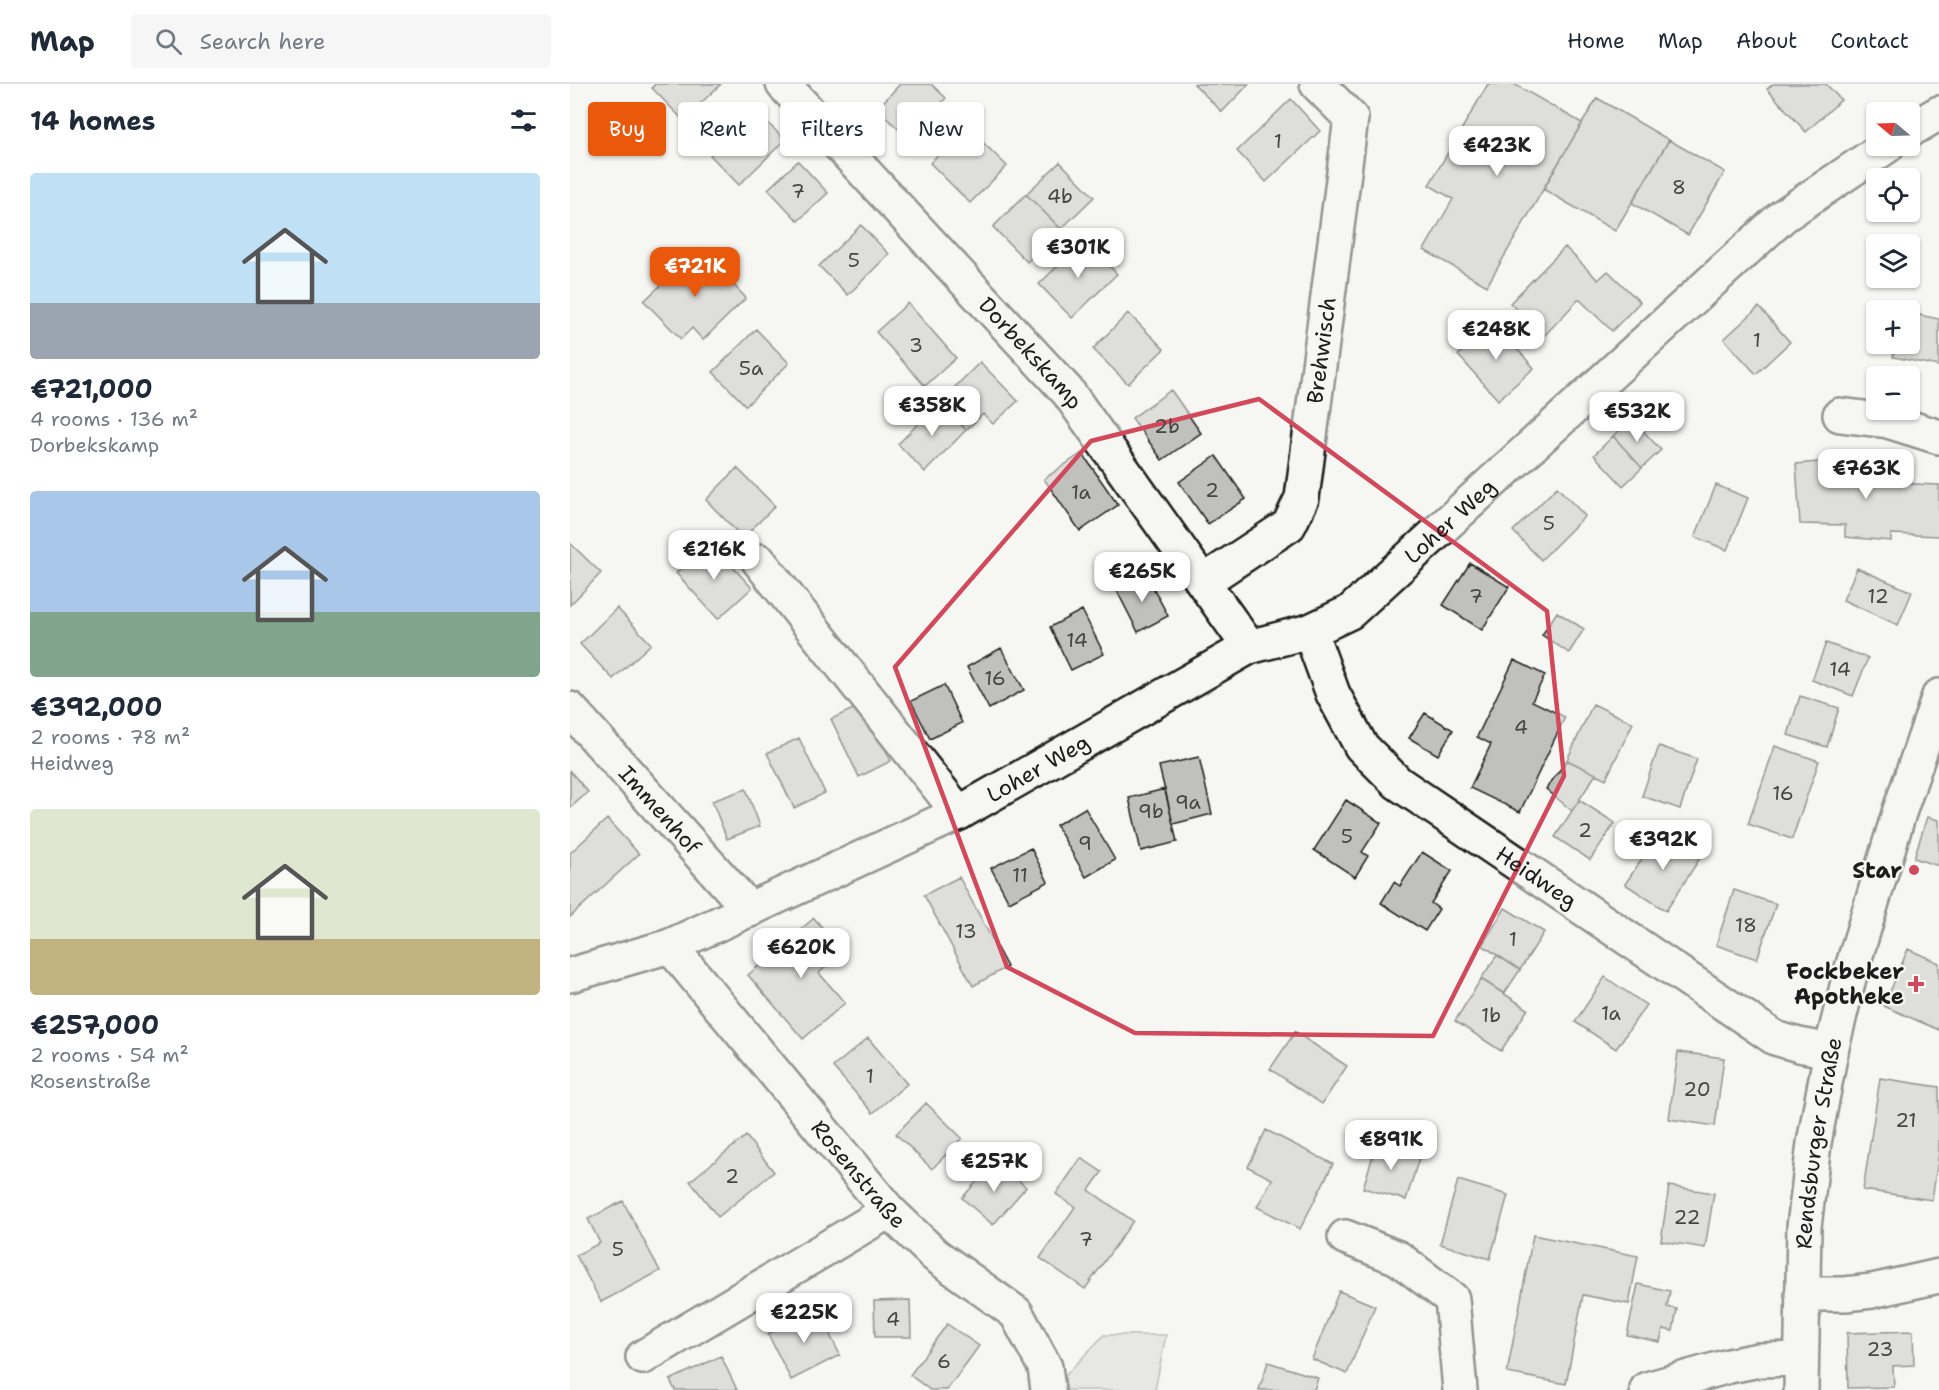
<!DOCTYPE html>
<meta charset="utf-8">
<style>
body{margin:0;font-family:"Shantell Sans",sans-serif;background:#f6f6f7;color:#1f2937;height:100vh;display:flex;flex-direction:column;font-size:22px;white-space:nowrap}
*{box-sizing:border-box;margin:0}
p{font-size:20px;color:#747a83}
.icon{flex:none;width:33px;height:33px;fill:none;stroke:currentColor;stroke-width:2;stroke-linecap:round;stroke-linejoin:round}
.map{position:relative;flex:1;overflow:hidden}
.sheet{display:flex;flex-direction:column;background:#fff;width:570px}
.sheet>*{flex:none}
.top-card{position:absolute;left:18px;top:18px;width:570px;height:54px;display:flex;gap:12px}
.needle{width:39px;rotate:289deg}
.tools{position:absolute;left:1296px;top:18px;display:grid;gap:12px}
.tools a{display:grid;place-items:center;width:54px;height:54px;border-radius:6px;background:#fff;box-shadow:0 2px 4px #0004;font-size:30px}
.price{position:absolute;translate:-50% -51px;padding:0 14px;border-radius:12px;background:#fff;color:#222;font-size:20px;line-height:39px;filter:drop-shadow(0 2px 3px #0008)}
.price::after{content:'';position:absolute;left:50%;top:36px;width:18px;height:14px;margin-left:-9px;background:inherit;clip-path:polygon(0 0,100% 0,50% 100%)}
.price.active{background:#ea580c;color:#fff}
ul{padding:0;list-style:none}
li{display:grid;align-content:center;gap:12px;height:318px;padding:0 30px}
li span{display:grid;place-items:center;height:186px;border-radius:6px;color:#555}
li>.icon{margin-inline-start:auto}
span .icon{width:108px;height:108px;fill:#fffc;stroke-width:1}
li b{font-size:26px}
h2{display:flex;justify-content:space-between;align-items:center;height:72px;padding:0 30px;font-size:26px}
.pill{padding:0 21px;border-radius:6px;background:#fff;box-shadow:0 2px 4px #0004;font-size:21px;line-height:54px}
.pill.active{background:#ea580c;color:#fff}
header{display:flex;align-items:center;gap:36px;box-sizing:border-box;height:84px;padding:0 30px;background:#fff;border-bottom:2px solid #e0e1e3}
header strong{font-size:28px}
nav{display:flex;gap:33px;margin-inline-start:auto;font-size:21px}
.search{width:420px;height:54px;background:#f6f6f7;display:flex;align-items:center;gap:15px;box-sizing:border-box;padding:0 21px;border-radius:6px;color:#747a83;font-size:22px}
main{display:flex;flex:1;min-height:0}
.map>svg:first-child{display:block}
.green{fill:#d6d6d2;stroke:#797977;stroke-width:1.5}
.building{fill:#c0c0bd;stroke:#1c1c1c;stroke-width:1.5}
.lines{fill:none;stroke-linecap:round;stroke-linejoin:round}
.minor-casing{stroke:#1c1c1c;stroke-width:38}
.major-casing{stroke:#1c1c1c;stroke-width:38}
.minor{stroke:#f6f6f2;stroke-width:33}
.major{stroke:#f6f6f2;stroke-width:33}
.marked{fill:none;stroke:#d1495b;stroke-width:4.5;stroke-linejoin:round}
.poi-dot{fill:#d1495b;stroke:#f6f6f2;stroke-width:2}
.labels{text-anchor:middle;stroke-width:4.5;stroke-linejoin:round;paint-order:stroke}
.number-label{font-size:20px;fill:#454544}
.street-label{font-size:22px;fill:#1c1c1c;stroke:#f6f6f2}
.poi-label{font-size:22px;font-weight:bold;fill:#1c1c1c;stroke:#f6f6f2;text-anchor:end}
</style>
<header>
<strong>Map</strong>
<div class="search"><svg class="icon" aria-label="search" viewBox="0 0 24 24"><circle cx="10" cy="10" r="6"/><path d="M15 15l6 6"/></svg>Search here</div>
<nav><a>Home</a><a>Map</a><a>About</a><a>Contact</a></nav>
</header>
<main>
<section class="sheet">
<h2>14 homes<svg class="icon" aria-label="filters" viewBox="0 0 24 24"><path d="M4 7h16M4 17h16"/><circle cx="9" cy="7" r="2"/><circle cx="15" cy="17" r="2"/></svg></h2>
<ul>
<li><span style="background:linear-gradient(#bfe0f5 70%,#9aa5b1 0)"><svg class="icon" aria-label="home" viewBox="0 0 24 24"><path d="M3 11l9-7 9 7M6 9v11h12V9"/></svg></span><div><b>€721,000</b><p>4 rooms · 136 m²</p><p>Dorbekskamp</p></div></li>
<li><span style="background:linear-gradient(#a9c7e8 65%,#7fa58c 0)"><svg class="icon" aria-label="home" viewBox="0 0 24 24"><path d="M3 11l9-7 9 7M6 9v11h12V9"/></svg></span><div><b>€392,000</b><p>2 rooms · 78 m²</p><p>Heidweg</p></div></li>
<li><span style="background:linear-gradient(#dfe7d0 70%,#c2b280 0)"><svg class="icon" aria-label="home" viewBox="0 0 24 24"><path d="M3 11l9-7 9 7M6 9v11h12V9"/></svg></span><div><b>€257,000</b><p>2 rooms · 54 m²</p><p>Rosenstraße</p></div></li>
</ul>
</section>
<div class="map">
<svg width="1369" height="1306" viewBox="0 0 1369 1306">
<rect width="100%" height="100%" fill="#f6f6f2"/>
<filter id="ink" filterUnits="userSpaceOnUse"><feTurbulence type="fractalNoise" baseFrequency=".0167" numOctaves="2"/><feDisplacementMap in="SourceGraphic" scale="12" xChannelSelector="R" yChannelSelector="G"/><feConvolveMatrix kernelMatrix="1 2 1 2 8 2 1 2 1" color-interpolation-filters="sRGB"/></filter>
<g filter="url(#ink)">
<!-- green -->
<path class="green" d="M 534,1251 L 596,1251 L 585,1306 L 491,1306 L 491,1296 Z"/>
<!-- building -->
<path class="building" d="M 85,0 L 151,0 L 113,36 L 82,4 Z
M 330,0 L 361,0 L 376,14 L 338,54 L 307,25 Z
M 624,0 L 679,0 L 652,28 Z
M 918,0 L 944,0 L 1012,39 L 917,202 L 854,166 L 883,115 L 859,101 Z
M 1203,0 L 1256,0 L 1271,16 L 1236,48 L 1197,5 Z
M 1027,14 L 1099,56 L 1045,147 L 973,105 Z
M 721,15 L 750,47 L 696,98 L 667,67 Z
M 186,27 L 215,56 L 169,101 L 140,71 Z
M 396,42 L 437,82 L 400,119 L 360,79 Z
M 1099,56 L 1155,88 L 1118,151 L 1062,119 Z
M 228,77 L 258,109 L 228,137 L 198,105 Z
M 490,78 L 524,113 L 491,145 L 456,110 Z
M 456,110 L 491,145 L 457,178 L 423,143 Z
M 291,141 L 319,170 L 278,211 L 249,182 Z
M 515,156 L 547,190 L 502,234 L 469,200 Z
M 995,163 L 1028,196 L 1038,187 L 1070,218 L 1042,247 L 1009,215 L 974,252 L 940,219 Z
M 129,165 L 176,214 L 133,256 L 122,244 L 111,255 L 74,217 Z
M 338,219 L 386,274 L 355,302 L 306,248 Z
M 1189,223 L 1220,258 L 1186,290 L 1154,255 Z
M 558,229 L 594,265 L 558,300 L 523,265 Z
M 1340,229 L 1369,235 L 1369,282 L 1323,273 L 1325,260 L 1340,260 Z
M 924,239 L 964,284 L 928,316 L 888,271 Z
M 186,245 L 219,279 L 176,322 L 143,288 Z
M 410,278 L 448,317 L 423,340 L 413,330 L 396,346 L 370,318 Z
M 601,306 L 631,349 L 592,376 L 562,334 Z
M 370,318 L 396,346 L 355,388 L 328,360 Z
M 1062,335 L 1091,366 L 1072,384 L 1043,352 Z
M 1043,352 L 1072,384 L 1053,402 L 1024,371 Z
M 512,369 L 548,421 L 510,447 L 474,395 Z
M 646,372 L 676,415 L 638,440 L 609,398 Z
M 1319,372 L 1321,399 L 1369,401 L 1369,452 L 1321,450 L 1321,457 L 1275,453 L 1275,441 L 1230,440 L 1226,380 Z
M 167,384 L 205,422 L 173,454 L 136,416 Z
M 1146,401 L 1178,414 L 1157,466 L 1125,453 Z
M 987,403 L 1015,432 L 971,476 L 943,447 Z
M 140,458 L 182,504 L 148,535 L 106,489 Z
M 0,459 L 31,489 L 0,521 Z
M 900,479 L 939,503 L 912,546 L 873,521 Z
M 1287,484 L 1342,508 L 1328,541 L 1273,516 Z
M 576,490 L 598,532 L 568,548 L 546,505 Z
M 47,524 L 81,560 L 43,595 L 10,560 Z
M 512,526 L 534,570 L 501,586 L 480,543 Z
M 987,528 L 1014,545 L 999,569 L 972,551 Z
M 1256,559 L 1298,574 L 1283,612 L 1242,596 Z
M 431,564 L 454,606 L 419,625 L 397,583 Z
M 944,576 L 975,591 L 962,617 L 995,633 L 950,728 L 900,704 L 921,660 L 907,653 Z
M 374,601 L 392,639 L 360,655 L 341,617 Z
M 1230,612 L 1269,624 L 1257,663 L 1218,651 Z
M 294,620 L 321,677 L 289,693 L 261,635 Z
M 1023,620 L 1063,639 L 1036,695 L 997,676 Z
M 855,629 L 883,646 L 868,671 L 839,654 Z
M 229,654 L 255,709 L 224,724 L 197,669 Z
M 1089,662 L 1127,675 L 1110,725 L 1072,712 Z
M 1205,662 L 1249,677 L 1222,755 L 1178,740 Z
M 629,673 L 642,730 L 603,740 L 589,682 Z
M 997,676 L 1026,690 L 1002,727 L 976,705 Z
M 0,687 L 18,708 L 0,724 Z
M 176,705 L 190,742 L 157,755 L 142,717 Z
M 595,705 L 607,758 L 571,767 L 559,714 Z
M 776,716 L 811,739 L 792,768 L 798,772 L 785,793 L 744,766 Z
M 1009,716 L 1045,739 L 1020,776 L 985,753 Z
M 515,724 L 545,776 L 516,793 L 486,741 Z
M 1357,733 L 1369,736 L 1369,782 L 1344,774 Z
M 37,735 L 69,770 L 0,833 L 0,769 Z
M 1090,748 L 1130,774 L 1096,827 L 1055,800 Z
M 461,764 L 478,798 L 439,818 L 421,784 Z
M 852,768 L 882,787 L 861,819 L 869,825 L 855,847 L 811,819 L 824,798 L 830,802 Z
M 389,793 L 437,883 L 403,902 L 354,811 Z
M 1164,806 L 1206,820 L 1187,875 L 1146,861 Z
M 935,824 L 974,848 L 950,886 L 912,861 Z
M 244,834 L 273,868 L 249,889 L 275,919 L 233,955 L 178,891 Z
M 1338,865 L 1369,879 L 1369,946 L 1314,922 Z
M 927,871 L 950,886 L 934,910 L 911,895 Z
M 1035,893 L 1076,921 L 1046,965 L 1005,938 Z
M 911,895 L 958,925 L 931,967 L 885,937 Z
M 725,948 L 777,982 L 752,1020 L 700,985 Z
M 298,954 L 337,1000 L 303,1029 L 263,983 Z
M 1108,968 L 1154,974 L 1145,1042 L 1099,1035 Z
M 1310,994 L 1369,1003 L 1369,1069 L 1362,1116 L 1293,1106 Z
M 356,1019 L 392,1054 L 362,1085 L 326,1050 Z
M 696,1046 L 763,1080 L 730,1145 L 687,1123 L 702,1095 L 678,1083 Z
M 176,1052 L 204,1088 L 148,1133 L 120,1097 Z
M 807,1058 L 850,1071 L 836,1116 L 793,1104 Z
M 511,1074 L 532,1088 L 519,1106 L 563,1137 L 515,1205 L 470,1174 L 505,1123 L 486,1110 Z
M 426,1076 L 456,1103 L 423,1141 L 392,1114 Z
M 888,1096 L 938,1111 L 920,1175 L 870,1160 Z
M 1099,1102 L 1144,1109 L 1135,1164 L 1091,1157 Z
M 53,1117 L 90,1187 L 31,1218 L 6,1171 L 30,1159 L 18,1135 Z
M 963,1151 L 1068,1172 L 1059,1220 L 1013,1211 L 996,1300 L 937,1289 Z
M 1068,1200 L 1100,1207 L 1097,1223 L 1107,1225 L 1103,1247 L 1093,1245 L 1090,1258 L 1057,1251 Z
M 769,1207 L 805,1222 L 777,1290 L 742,1275 Z
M 340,1216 L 341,1253 L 305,1253 L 304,1217 Z
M 247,1225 L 270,1271 L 221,1296 L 198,1250 Z
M 377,1240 L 409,1262 L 377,1306 L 360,1306 L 340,1291 Z
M 1343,1247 L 1344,1281 L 1323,1282 L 1324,1303 L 1278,1304 L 1277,1249 Z
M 151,1272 L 167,1306 L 105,1306 L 100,1296 Z
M 698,1278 L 748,1294 L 744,1306 L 689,1306 Z"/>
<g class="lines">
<!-- minor casing -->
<g class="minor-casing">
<g id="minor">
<path id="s1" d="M 213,0 L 498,308 L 679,563"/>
<path d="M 1340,46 L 1369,29"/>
<path d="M 1270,331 L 1318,337 L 1369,353"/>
<path d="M 189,477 L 389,729"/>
<path id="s2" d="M 633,498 L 719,441 L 732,414 L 781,34 L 747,0"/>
<path id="s3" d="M 740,547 L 763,610 L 791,662 L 828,699 L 1205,954 L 1229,961 L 1261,967"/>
<path id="s4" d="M 0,625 L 180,826"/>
<path id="s5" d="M 100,862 L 319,1127 L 365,1171 L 446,1229 L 475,1283 L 478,1306"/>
<path id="s6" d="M 0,891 L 100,862 L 389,729 L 679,563 L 740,547 L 780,528 L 1213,132 L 1317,62"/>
<path d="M 775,1153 L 828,1174 L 882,1215 L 890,1306"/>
<path d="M 1232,1210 L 1275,1210 L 1302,1207 L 1369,1192"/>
<path d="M 73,1273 L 319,1127"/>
<path d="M 1077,1305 L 1159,1282 L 1189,1276 L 1231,1275"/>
</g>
</g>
<!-- major casing -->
<g class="major-casing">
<g id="major">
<path id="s7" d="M 1231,1306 L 1234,1143 L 1244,1059 L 1261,967 L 1279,894 L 1329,729 L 1369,612"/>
</g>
</g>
<!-- minor -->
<use href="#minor" class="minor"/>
<!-- major -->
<use href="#major" class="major"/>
</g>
</g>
<!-- marked area -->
<path d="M0 0H1369V1306H0ZM 689,315 L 977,527 L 994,692 L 863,952 L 565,949 L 437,883 L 325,583 L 521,357 Z" fill="#f6f6f2" fill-opacity=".55" fill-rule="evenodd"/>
<path class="marked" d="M 689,315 L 977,527 L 994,692 L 863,952 L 565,949 L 437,883 L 325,583 L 521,357 Z"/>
<!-- markers -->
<g class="poi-dot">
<circle cx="1344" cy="786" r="6"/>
<path d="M1343 891h6v6h6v6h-6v6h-6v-6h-6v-6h6z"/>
</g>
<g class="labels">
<!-- number labels -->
<g class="number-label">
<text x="708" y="64">1</text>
<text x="1109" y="110">8</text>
<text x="228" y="114">7</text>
<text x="490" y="119">4b</text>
<text x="284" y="183">5</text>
<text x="1187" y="263">1</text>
<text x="346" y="268">3</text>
<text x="181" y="291">5a</text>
<text x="597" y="349">2b</text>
<text x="642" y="413">2</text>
<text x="511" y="415">1a</text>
<text x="979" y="446">5</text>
<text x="906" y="519">7</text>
<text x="1308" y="519">12</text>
<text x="507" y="563">14</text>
<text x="1270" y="592">14</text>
<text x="425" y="601">16</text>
<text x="951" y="650">4</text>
<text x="1213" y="716">16</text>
<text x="618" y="725">9a</text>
<text x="581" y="734">9b</text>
<text x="1015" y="753">2</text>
<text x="777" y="759">5</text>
<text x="515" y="766">9</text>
<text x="450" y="798">11</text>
<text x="1176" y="848">18</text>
<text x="396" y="854">13</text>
<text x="943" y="862">1</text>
<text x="1041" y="936">1a</text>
<text x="921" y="938">1b</text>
<text x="300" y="999">1</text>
<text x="1127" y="1012">20</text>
<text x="1336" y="1043">21</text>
<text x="162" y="1099">2</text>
<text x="1117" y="1140">22</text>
<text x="516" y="1162">7</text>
<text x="48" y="1172">5</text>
<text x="323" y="1242">4</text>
<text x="1310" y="1272">23</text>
<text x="374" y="1284">6</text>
</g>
<!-- street labels -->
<g class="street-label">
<text dy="8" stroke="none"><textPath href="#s2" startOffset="282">Brehwisch</textPath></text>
<text dy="8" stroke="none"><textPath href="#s1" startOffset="366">Dorbekskamp</textPath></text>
<text dy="8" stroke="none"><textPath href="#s6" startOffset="999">Loher Weg</textPath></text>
<text dy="8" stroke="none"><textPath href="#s6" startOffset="513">Loher Weg</textPath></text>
<text dy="8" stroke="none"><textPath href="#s4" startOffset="135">Immenhof</textPath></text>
<text dy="8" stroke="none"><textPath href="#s3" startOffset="346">Heidweg</textPath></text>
<text dy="8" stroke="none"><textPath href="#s7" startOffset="248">Rendsburger Straße</textPath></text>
<text dy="8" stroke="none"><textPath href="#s5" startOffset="296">Rosenstraße</textPath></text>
</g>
<!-- poi labels -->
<g class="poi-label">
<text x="1332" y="794">Star</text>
<text x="1334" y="895">Fockbeker<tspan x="1334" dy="25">Apotheke</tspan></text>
</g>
</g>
</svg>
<div class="tools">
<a><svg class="needle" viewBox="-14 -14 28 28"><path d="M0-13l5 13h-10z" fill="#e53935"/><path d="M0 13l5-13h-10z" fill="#747a83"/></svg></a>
<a><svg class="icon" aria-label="locate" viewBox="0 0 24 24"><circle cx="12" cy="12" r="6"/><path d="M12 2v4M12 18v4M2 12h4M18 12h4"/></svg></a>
<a><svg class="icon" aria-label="layers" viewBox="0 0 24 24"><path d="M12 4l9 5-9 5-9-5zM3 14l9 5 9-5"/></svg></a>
<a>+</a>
<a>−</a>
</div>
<b class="price" style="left:927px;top:93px">€423K</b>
<b class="price" style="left:508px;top:195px">€301K</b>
<b class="price active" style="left:125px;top:214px">€721K</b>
<b class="price" style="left:926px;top:277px">€248K</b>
<b class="price" style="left:362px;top:353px">€358K</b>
<b class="price" style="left:1067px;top:359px">€532K</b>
<b class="price" style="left:1296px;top:416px">€763K</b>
<b class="price" style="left:144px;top:497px">€216K</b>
<b class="price" style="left:572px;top:519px">€265K</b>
<b class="price" style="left:1093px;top:787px">€392K</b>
<b class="price" style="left:231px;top:895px">€620K</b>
<b class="price" style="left:821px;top:1087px">€891K</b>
<b class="price" style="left:424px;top:1109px">€257K</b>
<b class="price" style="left:234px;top:1260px">€225K</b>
<div class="top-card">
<a class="pill active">Buy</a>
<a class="pill">Rent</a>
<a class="pill">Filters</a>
<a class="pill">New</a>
</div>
</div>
</main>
